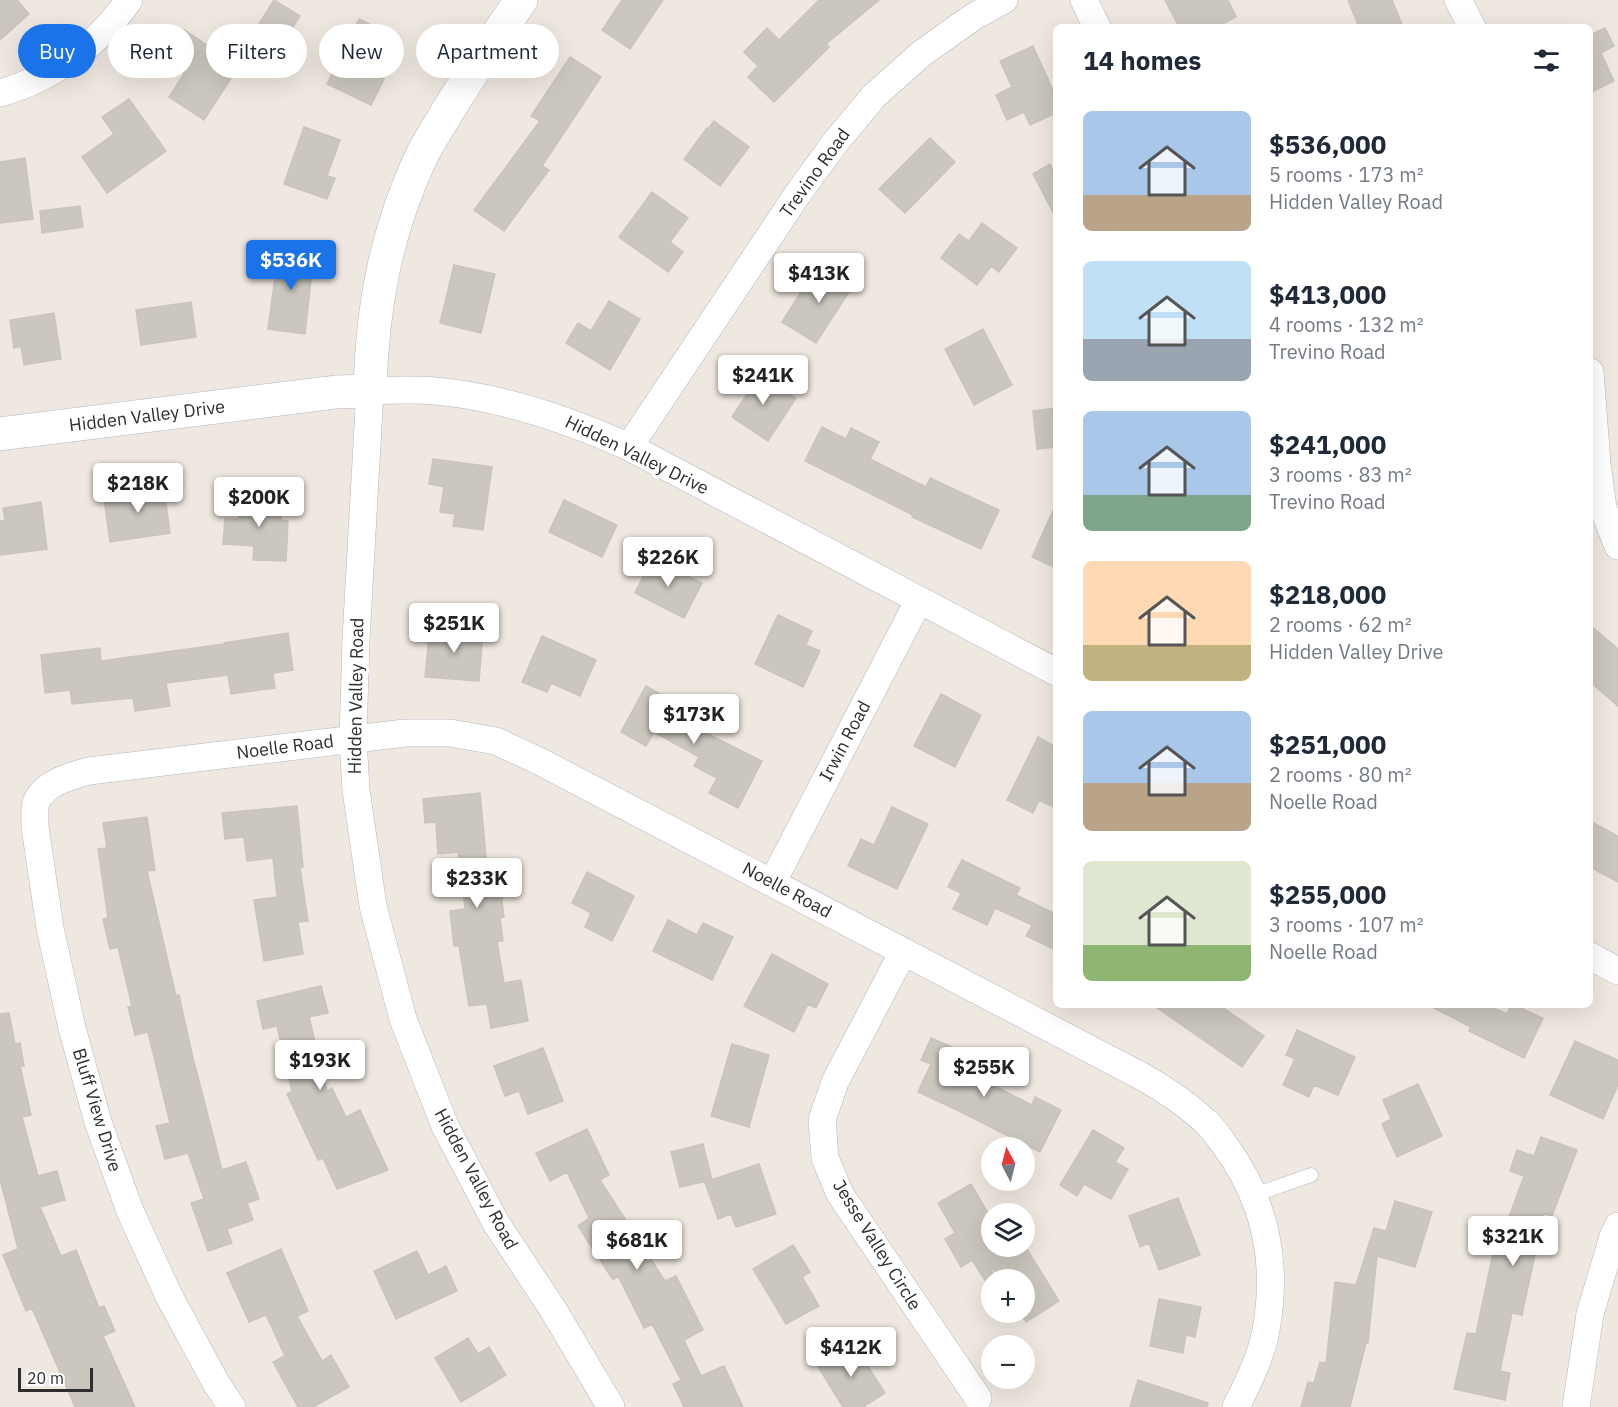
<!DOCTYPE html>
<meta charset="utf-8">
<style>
body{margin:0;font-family:"IBM Plex Sans",sans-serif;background:#f2f2f3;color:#1f2937;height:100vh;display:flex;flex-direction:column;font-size:22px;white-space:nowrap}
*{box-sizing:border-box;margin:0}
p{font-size:20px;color:#747a83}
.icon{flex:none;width:33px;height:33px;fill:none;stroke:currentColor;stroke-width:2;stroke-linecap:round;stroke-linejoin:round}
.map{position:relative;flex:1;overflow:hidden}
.panel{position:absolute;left:1053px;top:24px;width:540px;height:984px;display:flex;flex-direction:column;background:#fff;border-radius:9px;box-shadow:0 6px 24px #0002}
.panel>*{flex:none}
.guide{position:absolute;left:18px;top:24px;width:570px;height:54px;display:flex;gap:12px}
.needle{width:39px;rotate:353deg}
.tools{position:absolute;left:981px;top:1137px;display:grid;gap:12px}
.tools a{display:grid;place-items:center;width:54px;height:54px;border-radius:50%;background:#fff;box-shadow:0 6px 24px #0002;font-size:30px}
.scale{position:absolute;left:18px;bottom:15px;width:75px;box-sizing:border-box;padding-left:6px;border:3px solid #2e2e2e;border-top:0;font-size:16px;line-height:21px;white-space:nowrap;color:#2e2e2e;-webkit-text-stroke:4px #fff;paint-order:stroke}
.price{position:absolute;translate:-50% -51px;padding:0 14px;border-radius:6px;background:#fff;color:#222;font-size:20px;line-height:39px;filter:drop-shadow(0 2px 3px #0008)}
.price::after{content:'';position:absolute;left:50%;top:36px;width:18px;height:14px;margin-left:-9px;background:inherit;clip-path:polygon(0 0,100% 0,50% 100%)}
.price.active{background:#1a73e8;color:#fff}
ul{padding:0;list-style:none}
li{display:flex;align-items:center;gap:18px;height:150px;padding:0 30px}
li span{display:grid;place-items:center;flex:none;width:168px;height:120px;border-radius:9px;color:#555}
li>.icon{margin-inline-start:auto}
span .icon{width:72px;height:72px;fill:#fffc;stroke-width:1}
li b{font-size:26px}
h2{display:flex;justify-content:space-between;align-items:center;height:72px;padding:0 30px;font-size:26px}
.tag{padding:0 21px;border-radius:27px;background:#fff;box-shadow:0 6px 24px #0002;font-size:21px;line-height:54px}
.tag.active{background:#1a73e8;color:#fff}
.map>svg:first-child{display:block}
.building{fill:#cbc6be;stroke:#cbc4b9;stroke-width:1.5}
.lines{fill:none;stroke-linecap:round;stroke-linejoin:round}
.service-casing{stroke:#b4b7c1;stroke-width:15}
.minor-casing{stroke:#b4b7c1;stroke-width:28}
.tertiary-casing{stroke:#b4b7c1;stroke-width:34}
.service{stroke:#fff;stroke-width:14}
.minor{stroke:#fff;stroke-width:27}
.tertiary{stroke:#fff;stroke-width:33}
.labels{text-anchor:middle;stroke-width:6;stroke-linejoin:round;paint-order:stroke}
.street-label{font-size:18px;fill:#2e2e2e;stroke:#fff}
</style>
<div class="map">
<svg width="1618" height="1407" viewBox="0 0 1618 1407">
<rect width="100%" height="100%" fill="#efe8e0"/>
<!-- building -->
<path class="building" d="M 0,0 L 17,0 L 29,14 L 0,40 Z
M 274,0 L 300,16 L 281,46 L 255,30 Z
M 622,0 L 663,0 L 630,49 L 602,30 Z
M 819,0 L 879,0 L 826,44 L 829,47 L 774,102 L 748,77 L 758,66 L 744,52 L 767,28 L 779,40 Z
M 1165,0 L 1228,0 L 1236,17 L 1216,27 L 1179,27 Z
M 1348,0 L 1392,0 L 1403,27 L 1359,27 Z
M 359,19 L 394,36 L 375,75 L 384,79 L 371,105 L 327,84 Z
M 1605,28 L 1614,46 L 1601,53 L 1614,81 L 1590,93 L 1590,31 L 1592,34 Z
M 184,30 L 239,66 L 204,120 L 169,97 L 184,74 L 164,61 Z
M 1033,46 L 1056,97 L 1056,113 L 1030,125 L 1024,112 L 1007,120 L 996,95 L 1012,87 L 1000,61 Z
M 570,57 L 601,77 L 542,166 L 549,170 L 504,231 L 474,210 L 540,121 L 531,116 Z
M 129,99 L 166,151 L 107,193 L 82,157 L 114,134 L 102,117 Z
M 714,121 L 749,147 L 720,186 L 684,159 L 707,128 L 708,129 Z
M 304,127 L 340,140 L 327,176 L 335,178 L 327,199 L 284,184 Z
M 930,138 L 955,162 L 905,213 L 879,189 Z
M 25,158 L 33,219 L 0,223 L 0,162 Z
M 1050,164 L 1056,176 L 1056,218 L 1033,174 Z
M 652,192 L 688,218 L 670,242 L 683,252 L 668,272 L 619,237 Z
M 80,206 L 83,227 L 42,233 L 40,211 Z
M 982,223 L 1017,248 L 999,272 L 991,266 L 977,285 L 941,258 L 959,234 L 969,241 Z
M 279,247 L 314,252 L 305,334 L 268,329 Z
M 454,265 L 495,274 L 481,333 L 440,323 Z
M 832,266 L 856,281 L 816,343 L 782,322 L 809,279 L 820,286 Z
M 609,301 L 640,319 L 610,370 L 566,343 L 578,323 L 591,331 Z
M 191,302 L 196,337 L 141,345 L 136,310 Z
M 54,313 L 61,359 L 24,365 L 21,346 L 14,348 L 10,320 Z
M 983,329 L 1012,385 L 974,405 L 945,349 Z
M 754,370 L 796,398 L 768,441 L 732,417 L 747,394 L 741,390 Z
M 1056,408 L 1056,447 L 1037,449 L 1033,411 Z
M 822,427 L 846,439 L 851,428 L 879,442 L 870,459 L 926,487 L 930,478 L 999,510 L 981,549 L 912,517 L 913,515 L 805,461 Z
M 433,459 L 492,467 L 483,530 L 453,526 L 455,514 L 440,512 L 444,487 L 429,484 Z
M 163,482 L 170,533 L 110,542 L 104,499 L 139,495 L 138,486 Z
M 240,496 L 282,498 L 281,520 L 288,521 L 286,561 L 253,560 L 254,546 L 223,544 L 225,519 L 239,519 Z
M 564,500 L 617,525 L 602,557 L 549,532 Z
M 41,502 L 47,549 L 0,555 L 0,521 L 5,520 L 3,508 Z
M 1056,504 L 1056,568 L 1032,557 Z
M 652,559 L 702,583 L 684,618 L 635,593 Z
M 778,615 L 812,631 L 806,645 L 820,651 L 803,687 L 755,664 Z
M 1590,625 L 1618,649 L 1618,706 L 1590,682 Z
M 430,627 L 483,632 L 479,681 L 425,677 Z
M 288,633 L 293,670 L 273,673 L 275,688 L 231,694 L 228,675 L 166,683 L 170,706 L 135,711 L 133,698 L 72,704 L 70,690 L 45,693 L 41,655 L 100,648 L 101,661 L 224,644 L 224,643 Z
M 542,636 L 596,660 L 580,696 L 551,683 L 547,692 L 522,682 Z
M 646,686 L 690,711 L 684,722 L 762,761 L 738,808 L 709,793 L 717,778 L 694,766 L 699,757 L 654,732 L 646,746 L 621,732 Z
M 941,694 L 981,715 L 955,767 L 914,746 Z
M 1038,737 L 1056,747 L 1056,808 L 1039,800 L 1033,813 L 1007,800 Z
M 480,793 L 488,878 L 499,877 L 504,917 L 500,918 L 503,941 L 497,941 L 504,983 L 521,980 L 528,1021 L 491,1028 L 487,1004 L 469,1006 L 459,946 L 454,946 L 450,911 L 465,909 L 458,852 L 438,854 L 436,822 L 425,823 L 423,799 Z
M 297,806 L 303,867 L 300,867 L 308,921 L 298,922 L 303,954 L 264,961 L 254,900 L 277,897 L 273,858 L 247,861 L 244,837 L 225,839 L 222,813 Z
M 892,807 L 928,824 L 897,889 L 848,866 L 861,839 L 874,845 Z
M 147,817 L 155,870 L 147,871 L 176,996 L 179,995 L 192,1054 L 222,1170 L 246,1162 L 259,1199 L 247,1203 L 253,1220 L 227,1229 L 232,1243 L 208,1251 L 191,1203 L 204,1199 L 188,1153 L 165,1159 L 156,1126 L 170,1123 L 148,1032 L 135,1035 L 128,1007 L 132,1006 L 118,947 L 110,949 L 103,919 L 108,918 L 98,849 L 107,848 L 103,823 Z
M 1590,821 L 1618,836 L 1618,882 L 1590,867 Z
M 962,860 L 1020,888 L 1016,895 L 1056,914 L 1056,950 L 1026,936 L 1032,925 L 995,908 L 987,925 L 953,909 L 961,893 L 948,887 Z
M 587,872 L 634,896 L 612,941 L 585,927 L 591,913 L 572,903 Z
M 668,920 L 697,935 L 703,923 L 733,937 L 712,980 L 653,951 Z
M 772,954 L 828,984 L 816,1008 L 808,1004 L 794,1032 L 744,1006 Z
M 321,986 L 328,1013 L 309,1017 L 327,1091 L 332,1088 L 346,1117 L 360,1110 L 388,1170 L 337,1189 L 323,1158 L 318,1160 L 287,1094 L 292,1091 L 277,1026 L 263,1029 L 257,1001 Z
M 1153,1005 L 1219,1005 L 1264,1036 L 1242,1067 Z
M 1428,1005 L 1487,1005 L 1507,1014 L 1511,1005 L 1514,1005 L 1543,1018 L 1524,1058 L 1469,1031 L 1471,1027 Z
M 9,1013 L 15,1044 L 20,1043 L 24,1066 L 20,1066 L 31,1115 L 22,1117 L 38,1176 L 57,1171 L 65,1200 L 40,1207 L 61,1256 L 76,1250 L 99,1308 L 104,1306 L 115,1331 L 103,1336 L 135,1407 L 75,1407 L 32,1308 L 26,1311 L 3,1255 L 18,1249 L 0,1179 L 0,1014 Z
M 1297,1030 L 1355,1057 L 1338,1095 L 1314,1085 L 1309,1097 L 1283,1085 L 1295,1059 L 1286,1055 Z
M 931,1038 L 972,1056 L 965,1071 L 1032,1105 L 1035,1097 L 1061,1110 L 1040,1152 L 957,1110 L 918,1092 L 931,1064 L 921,1060 Z
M 1575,1041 L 1618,1060 L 1618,1085 L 1603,1119 L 1550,1095 Z
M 732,1044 L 769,1055 L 749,1127 L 711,1116 Z
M 543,1048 L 563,1101 L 528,1114 L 519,1091 L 505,1096 L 494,1066 Z
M 1418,1084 L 1442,1136 L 1397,1157 L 1382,1124 L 1391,1119 L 1383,1100 Z
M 587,1129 L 609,1175 L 600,1180 L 665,1281 L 676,1276 L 703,1330 L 684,1340 L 701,1376 L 724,1366 L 743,1407 L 684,1407 L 673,1384 L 681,1380 L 652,1324 L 644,1328 L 618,1276 L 613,1280 L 578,1226 L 589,1218 L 567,1172 L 550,1181 L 536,1153 Z
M 1093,1130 L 1124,1148 L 1115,1162 L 1128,1169 L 1111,1199 L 1084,1184 L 1077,1196 L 1060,1185 Z
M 1541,1137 L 1577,1150 L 1552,1216 L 1544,1213 L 1522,1315 L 1512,1313 L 1500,1371 L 1510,1373 L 1505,1400 L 1454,1389 L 1467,1333 L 1476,1334 L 1500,1219 L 1508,1220 L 1524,1176 L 1510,1171 L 1517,1150 L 1534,1156 Z
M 703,1144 L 712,1180 L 680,1187 L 671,1152 Z
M 759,1164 L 776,1214 L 736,1227 L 731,1214 L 718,1219 L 705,1182 Z
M 971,1184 L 992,1220 L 992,1246 L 1025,1246 L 1059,1301 L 1026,1322 L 1020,1312 L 1024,1312 L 1024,1280 L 1000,1280 L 992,1266 L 992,1291 L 972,1260 L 961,1267 L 945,1239 L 955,1233 L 938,1203 Z
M 1178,1198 L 1200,1255 L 1159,1270 L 1149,1243 L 1140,1247 L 1129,1216 Z
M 1395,1201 L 1432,1212 L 1415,1267 L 1377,1256 L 1368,1343 L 1366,1343 L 1350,1407 L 1301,1407 L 1308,1382 L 1314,1383 L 1320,1362 L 1326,1363 L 1335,1282 L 1356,1285 L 1374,1228 L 1386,1231 Z
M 793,1245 L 810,1272 L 802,1277 L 819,1306 L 786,1324 L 753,1269 Z
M 281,1249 L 308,1311 L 297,1316 L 322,1361 L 331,1355 L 349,1387 L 313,1407 L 298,1407 L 273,1362 L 285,1356 L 266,1315 L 249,1322 L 227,1273 Z
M 417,1251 L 428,1275 L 446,1266 L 457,1291 L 396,1319 L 374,1271 Z
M 1159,1299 L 1201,1307 L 1195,1337 L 1186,1335 L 1183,1353 L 1150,1346 Z
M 468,1338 L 478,1354 L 489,1347 L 506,1375 L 461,1402 L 435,1358 Z
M 853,1343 L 885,1393 L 863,1407 L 843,1407 L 817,1365 Z
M 1138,1380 L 1208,1403 L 1207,1407 L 1130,1407 Z"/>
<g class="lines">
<!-- service casing -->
<g class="service-casing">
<path id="service" d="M 1254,1195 L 1311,1175"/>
</g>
<!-- minor casing -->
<g class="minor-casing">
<path id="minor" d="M 1084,0 L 1097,27
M 1458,0 L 1472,27
M 0,93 C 51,79 99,44 129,0
M 1590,372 L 1597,463 L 1603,508 L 1618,546
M 629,447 L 797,195 L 834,144 L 874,96 L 921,54 L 973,17 L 1004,0
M 772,883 L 919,600
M 903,952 L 835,1082 L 822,1120 L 825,1158 L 840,1194 L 978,1398
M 1590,956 L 1618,971
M 232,1407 L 216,1383 L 169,1296 L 130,1211 L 98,1122 L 72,1028 L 50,928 L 35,827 C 35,819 34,810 36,803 C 43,783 71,776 89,771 L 405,733 L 450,733 L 496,741 L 539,761 L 1143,1077 C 1166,1090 1187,1104 1206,1122 C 1214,1129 1220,1139 1226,1147 C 1266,1202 1278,1264 1266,1330 C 1262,1355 1247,1385 1236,1407
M 611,1407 L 554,1311 L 496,1223 L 445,1126 L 403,1019 L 373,906 L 356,790 L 353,739 L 356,639 L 370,391 C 391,390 413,389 435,391 C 503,397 567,419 629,447 L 1056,672
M 1576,1407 L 1590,1314 L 1613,1237 L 1618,1226"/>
</g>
<!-- tertiary casing -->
<g class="tertiary-casing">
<path id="tertiary" d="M 0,434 L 336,392 L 370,391 C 372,307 386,231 422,155 C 428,143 436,131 443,119 C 467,78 495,39 521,0"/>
</g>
<!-- service -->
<use href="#service" class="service"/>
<!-- minor -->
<use href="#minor" class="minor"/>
<!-- tertiary -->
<use href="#tertiary" class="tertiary"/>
</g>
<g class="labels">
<!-- street labels -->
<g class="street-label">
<text transform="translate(815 173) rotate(-54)" y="6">Trevino Road</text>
<text transform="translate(147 416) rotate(-7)" y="6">Hidden Valley Drive</text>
<text transform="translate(637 455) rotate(26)" y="6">Hidden Valley Drive</text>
<text transform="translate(356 696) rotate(-89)" y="6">Hidden Valley Road</text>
<text transform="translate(845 741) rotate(-62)" y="6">Irwin Road</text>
<text transform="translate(285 747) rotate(-7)" y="6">Noelle Road</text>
<text transform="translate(787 890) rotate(28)" y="6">Noelle Road</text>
<text transform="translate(97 1110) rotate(73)" y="6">Bluff View Drive</text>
<text transform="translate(476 1179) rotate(62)" y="6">Hidden Valley Road</text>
<text transform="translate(877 1245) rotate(58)" y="6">Jesse Valley Circle</text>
</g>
</g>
</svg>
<div class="tools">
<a><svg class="needle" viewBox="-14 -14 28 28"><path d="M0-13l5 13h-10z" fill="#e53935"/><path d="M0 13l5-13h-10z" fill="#747a83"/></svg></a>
<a><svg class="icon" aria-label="layers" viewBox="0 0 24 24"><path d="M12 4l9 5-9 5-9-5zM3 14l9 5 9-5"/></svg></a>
<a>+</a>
<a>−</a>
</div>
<div class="scale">20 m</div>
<b class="price active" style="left:291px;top:291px">$536K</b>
<b class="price" style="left:819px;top:304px">$413K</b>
<b class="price" style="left:763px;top:406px">$241K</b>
<b class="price" style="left:138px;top:514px">$218K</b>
<b class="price" style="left:259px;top:528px">$200K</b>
<b class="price" style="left:668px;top:588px">$226K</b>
<b class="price" style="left:454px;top:654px">$251K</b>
<b class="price" style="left:694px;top:745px">$173K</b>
<b class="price" style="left:477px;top:909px">$233K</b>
<b class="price" style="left:320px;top:1091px">$193K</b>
<b class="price" style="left:984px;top:1098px">$255K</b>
<b class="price" style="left:1513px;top:1267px">$321K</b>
<b class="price" style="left:637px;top:1271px">$681K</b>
<b class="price" style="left:851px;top:1378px">$412K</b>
<div class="guide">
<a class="tag active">Buy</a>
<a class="tag">Rent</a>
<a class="tag">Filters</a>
<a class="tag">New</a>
<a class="tag">Apartment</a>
</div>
<section class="panel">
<h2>14 homes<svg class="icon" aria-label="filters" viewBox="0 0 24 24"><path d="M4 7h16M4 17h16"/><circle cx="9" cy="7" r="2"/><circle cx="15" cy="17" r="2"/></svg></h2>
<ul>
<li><span style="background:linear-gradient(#a9c7e8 70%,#b9a48a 0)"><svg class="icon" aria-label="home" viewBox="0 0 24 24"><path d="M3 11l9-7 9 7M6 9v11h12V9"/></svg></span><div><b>$536,000</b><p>5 rooms · 173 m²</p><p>Hidden Valley Road</p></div></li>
<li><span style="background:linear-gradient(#bfe0f5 65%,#9aa5b1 0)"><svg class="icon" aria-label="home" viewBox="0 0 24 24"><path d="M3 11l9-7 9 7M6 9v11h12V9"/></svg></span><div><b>$413,000</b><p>4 rooms · 132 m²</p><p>Trevino Road</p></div></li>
<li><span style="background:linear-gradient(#a9c7e8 70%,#7fa58c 0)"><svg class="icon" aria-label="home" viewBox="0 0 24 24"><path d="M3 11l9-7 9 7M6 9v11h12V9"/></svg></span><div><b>$241,000</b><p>3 rooms · 83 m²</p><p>Trevino Road</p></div></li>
<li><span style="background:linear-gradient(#ffd9b3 70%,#c2b280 0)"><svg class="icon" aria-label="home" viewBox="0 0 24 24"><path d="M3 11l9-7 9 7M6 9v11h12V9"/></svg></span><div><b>$218,000</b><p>2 rooms · 62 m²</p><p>Hidden Valley Drive</p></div></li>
<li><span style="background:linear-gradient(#a9c7e8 60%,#b9a48a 0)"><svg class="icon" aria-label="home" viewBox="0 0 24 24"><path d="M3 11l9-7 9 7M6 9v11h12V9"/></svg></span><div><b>$251,000</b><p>2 rooms · 80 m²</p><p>Noelle Road</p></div></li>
<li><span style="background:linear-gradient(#dfe7d0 70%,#8fb573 0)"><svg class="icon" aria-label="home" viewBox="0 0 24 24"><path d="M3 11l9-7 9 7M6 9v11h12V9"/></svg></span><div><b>$255,000</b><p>3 rooms · 107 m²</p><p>Noelle Road</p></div></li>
</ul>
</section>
</div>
